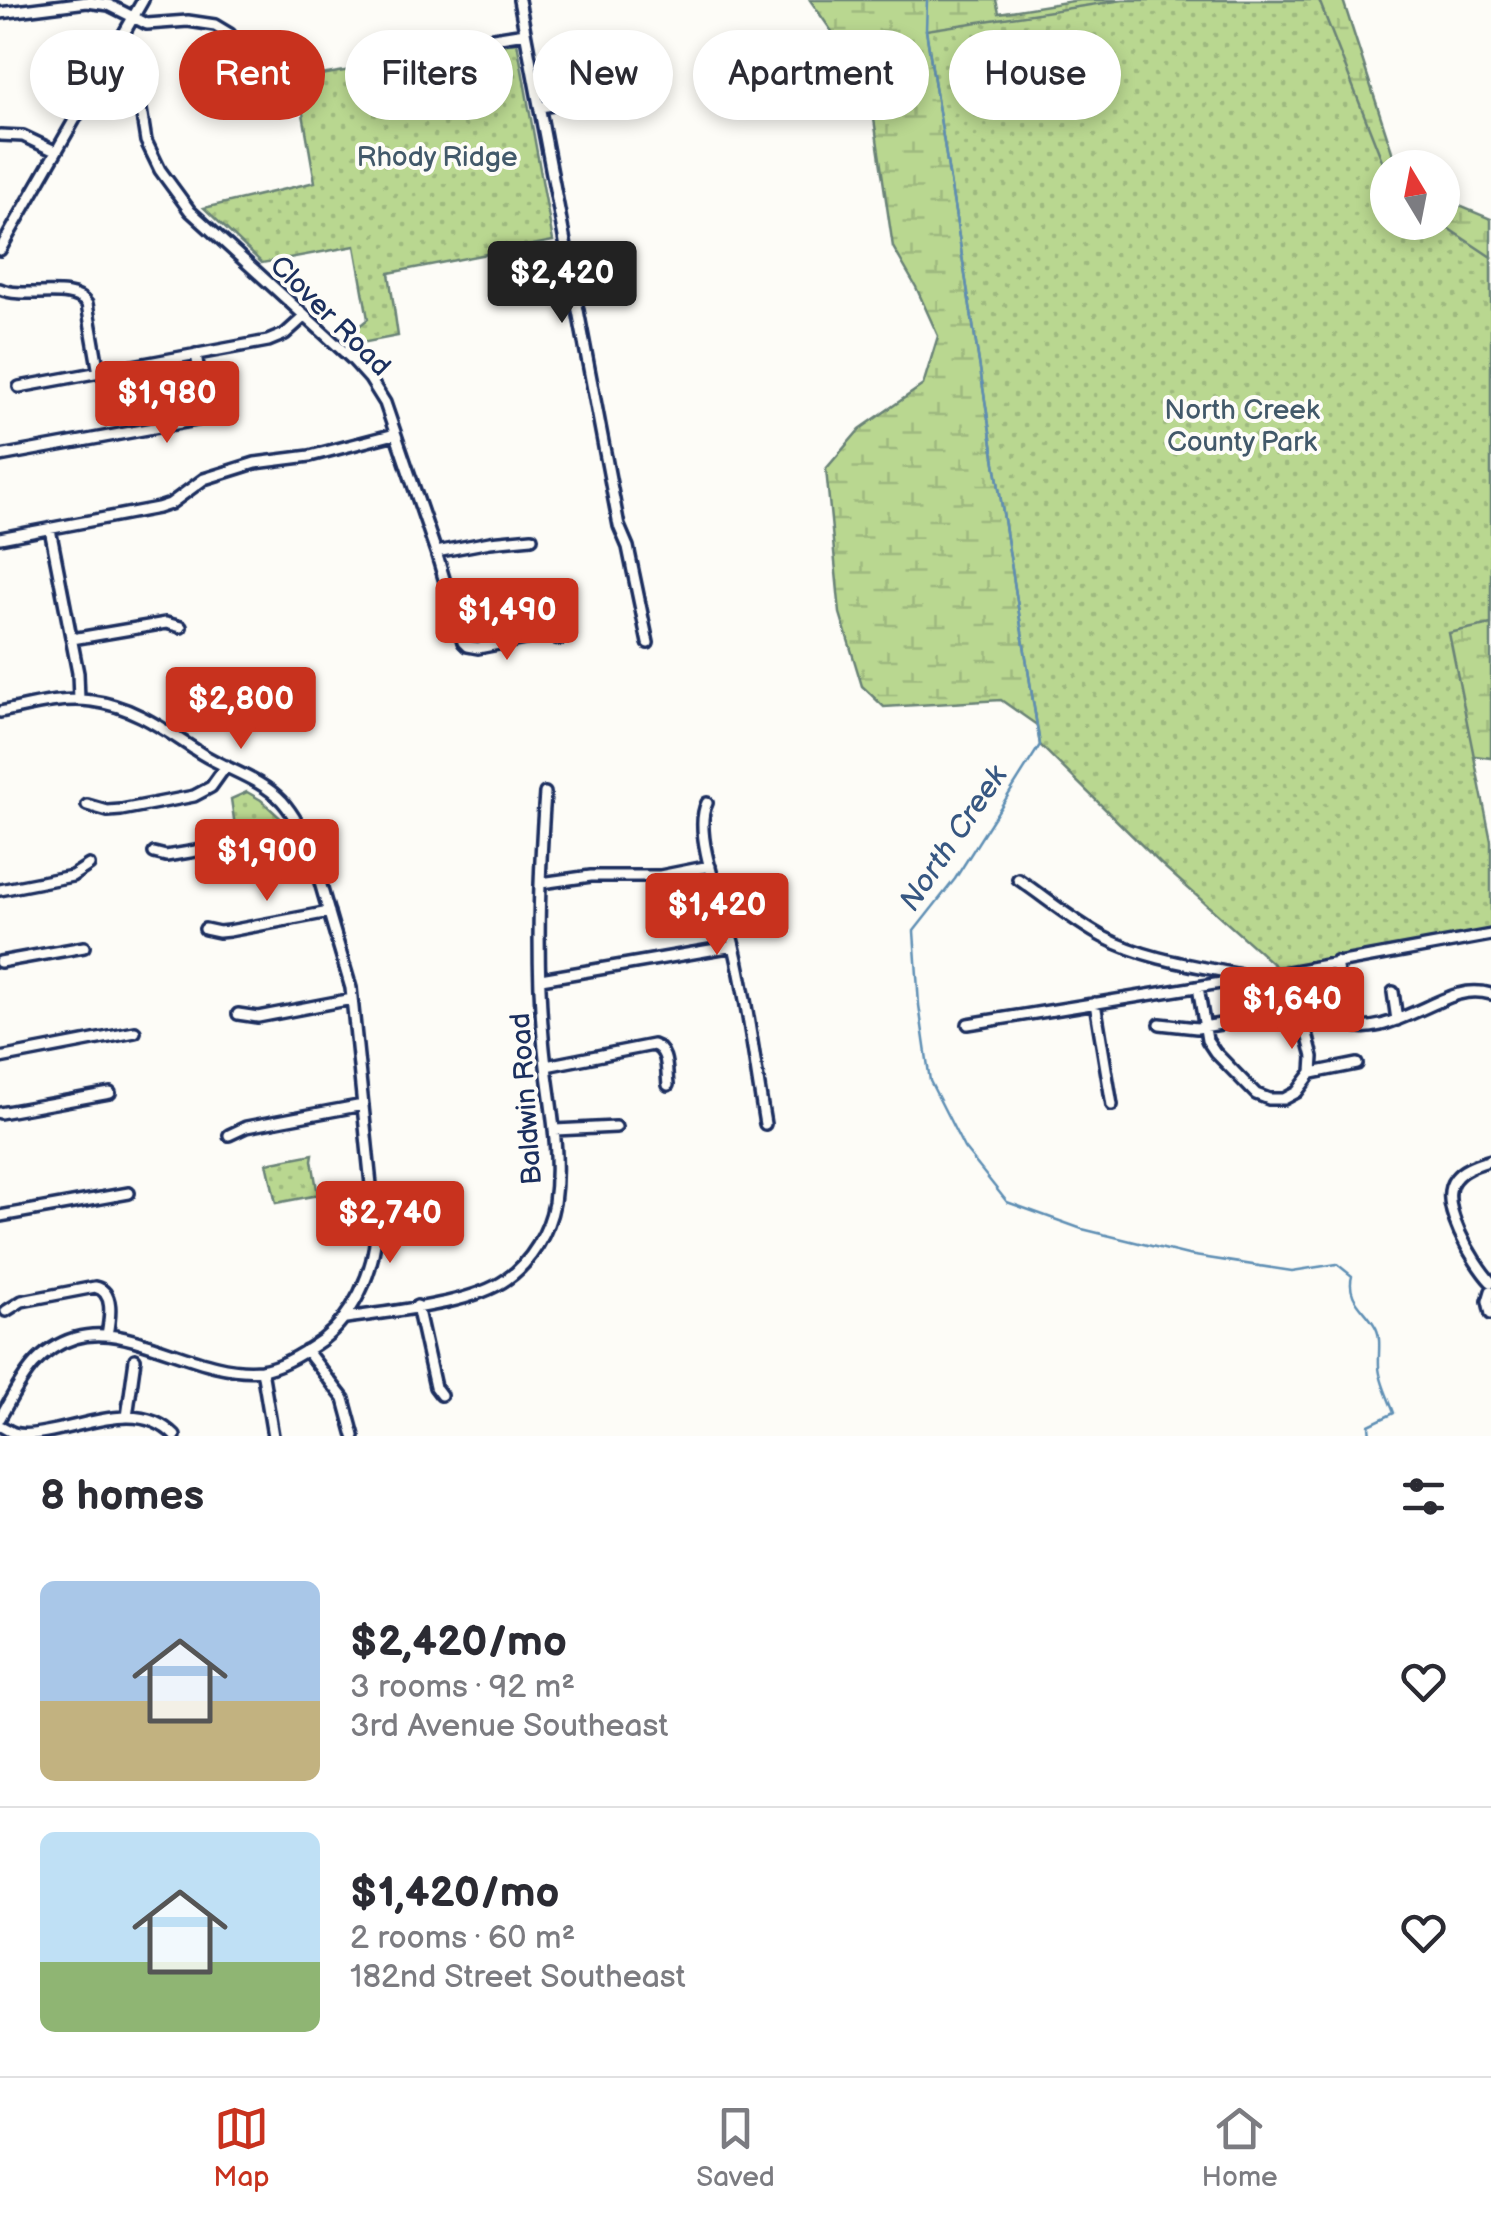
<!DOCTYPE html>
<meta charset="utf-8">
<style>
body{margin:0;font-family:"Balsamiq Sans",sans-serif;background:#f7f7f7;color:#2b2b33;height:100vh;display:flex;flex-direction:column;font-size:38px;white-space:nowrap}
*{box-sizing:border-box;margin:0}
p{font-size:32px;color:#7c7c81}
.icon{flex:none;width:55px;height:55px;fill:none;stroke:currentColor;stroke-width:2;stroke-linecap:round;stroke-linejoin:round}
.map{position:relative;height:1436px;overflow:hidden}
.details{display:flex;flex-direction:column;background:#fff;flex:1}
.details>*{flex:none}
.banner{position:absolute;left:30px;top:30px;width:1432px;height:90px;display:flex;gap:20px}
.needle{width:65px;rotate:350deg}
.controls{position:absolute;left:1370px;top:150px;display:grid;gap:20px}
.controls a{display:grid;place-items:center;width:90px;height:90px;border-radius:50%;background:#fff;box-shadow:0 5px 15px #0003;font-size:50px}
.price{position:absolute;translate:-50% -85px;padding:0 22px;border-radius:10px;background:#c8321e;color:#fff;font-size:32px;line-height:65px;filter:drop-shadow(0 2px 5px #0008)}
.price::after{content:'';position:absolute;left:50%;top:60px;width:30px;height:22px;margin-left:-15px;background:inherit;clip-path:polygon(0 0,100% 0,50% 100%)}
.price.selected{background:#222;color:#fff}
ul{padding:0;list-style:none}
li{display:flex;align-items:center;gap:30px;height:250px;padding:0 40px}
li+li{border-top:2px solid #e1e1e2}
li span{display:grid;place-items:center;flex:none;width:280px;height:200px;border-radius:15px;color:#555}
li>.icon{margin-inline-start:auto}
span .icon{width:120px;height:120px;fill:#fffc;stroke-width:1}
li b{font-size:42px}
h2{display:flex;justify-content:space-between;align-items:center;height:120px;padding:0 40px;font-size:42px}
.chip{padding:0 35px;border-radius:45px;background:#fff;box-shadow:0 5px 15px #0003;font-size:35px;line-height:90px}
.chip.selected{background:#c8321e;color:#fff}
.tab-bar{display:flex;justify-content:space-around;align-items:center;height:140px;border-top:2px solid #e1e1e2;background:#fff;font-size:28px;color:#7c7c81}
.tab-bar a{display:grid;justify-items:center;gap:5px}
.tab-bar .selected{color:#c8321e}
.map>svg:first-child{display:block}
.wetland{fill:url(#wetland-marsh);stroke:#6a8377;stroke-width:2.5}
.park{fill:url(#park-dots);stroke:#6a8377;stroke-width:2.5}
.lines{fill:none;stroke-linecap:round;stroke-linejoin:round}
.stream{stroke:#5f8fb4;stroke-width:2.5}
.minor-casing{stroke:#1b2f5e;stroke-width:16}
.minor{stroke:#fdfcf7;stroke-width:9}
.labels{text-anchor:middle;stroke-width:8;stroke-linejoin:round;paint-order:stroke}
.park-label{font-size:28px;fill:#42596a;stroke:#fdfcf7}
.street-label{font-size:28px;fill:#1b2f5e;stroke:#fdfcf7}
.water-label{font-size:30px;font-style:italic;fill:#375782;stroke:#fdfcf7}
</style>
<div class="map">
<svg width="1491" height="1436" viewBox="0 0 1491 1436">
<defs>
<pattern id="wetland-marsh" width="20" height="14" patternUnits="userSpaceOnUse" patternTransform="scale(2.5)"><rect width="20" height="14" fill="#b9d790"/><path d="M1 5h8M5 5V1M11 12h8M15 12V8" fill="none" stroke="#9eb97f"/></pattern>
<pattern id="park-dots" width="8" height="8" patternUnits="userSpaceOnUse" patternTransform="scale(2.5)"><rect width="8" height="8" fill="#b9d790"/><path d="M2 2h.1M6 6h.1" fill="none" stroke="#9eb97f" stroke-width="1.8" stroke-linecap="round"/></pattern>
</defs>
<rect width="100%" height="100%" fill="#fdfcf7"/>
<filter id="ink" filterUnits="userSpaceOnUse"><feTurbulence type="fractalNoise" baseFrequency=".01" numOctaves="2"/><feDisplacementMap in="SourceGraphic" scale="20" xChannelSelector="R" yChannelSelector="G"/><feConvolveMatrix kernelMatrix="1 2 1 2 8 2 1 2 1" color-interpolation-filters="sRGB"/></filter>
<g filter="url(#ink)">
<!-- wetland -->
<path class="wetland" d="M 810,0 L 996,0 L 999,13 L 1079,0 L 1343,0 L 1397,167 L 1388,168 L 1388,222 L 1442,222 L 1443,199 L 1491,219 L 1491,758 L 1395,746 L 1081,756 L 1001,700 L 884,707 L 862,686 L 840,613 L 826,469 L 860,429 L 923,385 L 938,336 L 916,287 L 893,247 L 869,85 Z"/>
<!-- park -->
<path class="park" d="M 1123,0 L 1319,0 L 1387,173 L 1388,222 L 1440,223 L 1491,257 L 1491,624 L 1449,633 L 1491,841 L 1491,935 L 1283,973 L 1160,863 L 1040,745 L 926,30 Z
M 517,42 L 553,241 L 389,273 L 398,336 L 351,345 L 344,338 L 368,319 L 355,246 L 262,263 L 204,208 L 315,182 L 297,79 Z
M 247,792 L 261,800 L 289,826 L 288,832 L 237,840 L 231,799 Z
M 313,1154 L 312,1160 L 318,1195 L 276,1203 L 267,1163 Z"/>
<g class="lines">
<!-- stream -->
<path class="stream" d="M 927,0 L 926,30 L 1040,745 L 955,879 L 914,931 L 919,1005 L 930,1081 L 964,1148 L 1007,1202 L 1082,1229 L 1188,1255 L 1292,1271 L 1337,1264 L 1352,1276 C 1346,1299 1365,1308 1375,1326 C 1382,1337 1378,1353 1379,1366 C 1379,1380 1389,1399 1394,1413 L 1369,1425 L 1370,1436"/>
<!-- minor casing -->
<g class="minor-casing">
<path id="minor" d="M 519,0 L 619,526 L 628,547 L 648,643
M 0,13 L 87,2 L 109,5 L 147,24 L 188,21 L 215,25 L 230,34
M 112,52 L 127,62 L 135,72 L 146,141 L 160,170 L 190,211 L 352,359 L 370,379 L 385,403 L 436,552 L 463,642 L 467,646 L 478,648 L 545,635 L 560,639
M 374,52 L 392,54 L 525,33
M 540,107 L 597,98 L 610,88
M 0,135 L 23,136 L 55,151
M 0,250 L 143,0
M 0,289 C 25,300 72,283 87,304 L 99,373
M 19,387 L 268,341 L 285,334 L 305,316
M 0,456 L 197,420 L 203,415 L 205,407 L 196,354
M 50,529 L 78,673 L 79,700
M 0,538 L 158,508 L 170,504 L 204,479 L 255,463 L 310,456 L 395,434
M 436,552 L 490,542 L 532,538
M 72,639 L 166,623 L 181,627
M 0,712 C 30,706 61,697 92,701 C 135,706 167,732 202,754 C 228,770 261,779 282,801 C 296,817 305,836 312,855 L 351,988 L 376,1234 C 373,1274 353,1316 322,1340 C 305,1352 282,1367 261,1370 C 222,1374 180,1354 143,1343 C 121,1336 98,1331 75,1338 C 33,1351 20,1383 0,1418
M 707,803 C 691,835 726,912 734,946 C 748,1004 755,1065 765,1124
M 87,805 L 108,811 L 121,810 L 194,796 L 211,787 L 226,766
M 154,853 L 166,856 L 220,847 L 243,849 L 305,838
M 1018,879 C 1046,898 1073,921 1103,937 C 1147,960 1198,966 1247,976
M 541,883 L 591,876 L 660,876 L 710,866
M 0,890 L 72,876 L 89,865
M 205,929 L 219,932 L 229,931 L 329,912
M 0,962 L 84,947
M 1336,962 L 1346,1020 C 1366,1045 1432,1000 1459,994 C 1470,991 1480,991 1491,994
M 541,979 L 734,946
M 1198,987 L 1207,1040 L 1215,1052 L 1256,1094 L 1269,1099 L 1284,1099 L 1297,1092 L 1312,1072 L 1313,1057 L 1301,1010
M 1393,992 L 1397,1020
M 1095,1003 L 1112,1105
M 238,1014 L 258,1017 L 352,999
M 968,1024 L 1283,973 L 1491,935
M 1160,1024 L 1197,1028 L 1327,1006 L 1342,1001
M 0,1058 L 135,1032
M 546,1066 L 653,1045 C 669,1050 666,1071 668,1085
M 1312,1073 L 1357,1064
M 0,1113 L 110,1093
M 555,1130 L 616,1127
M 229,1135 L 246,1127 L 363,1105
M 1491,1160 C 1479,1164 1463,1168 1455,1179 C 1436,1202 1474,1264 1491,1282
M 0,1216 L 129,1193
M 1491,1291 L 1488,1301 L 1491,1314
M 417,1306 L 435,1387 L 441,1395
M 6,1311 L 22,1301 L 95,1287 C 115,1291 110,1318 107,1335
M 346,1318 C 391,1311 471,1305 507,1279 C 531,1262 549,1232 554,1203 C 562,1147 547,1092 543,1037 C 536,957 539,874 545,793
M 306,1350 L 344,1399 L 354,1436
M 262,1370 L 273,1436
M 127,1417 L 135,1359
M 0,1426 C 1,1426 13,1433 14,1433 C 24,1436 36,1434 46,1432 C 89,1425 140,1400 175,1436"/>
</g>
<!-- minor -->
<use href="#minor" class="minor"/>
</g>
</g>
<g class="labels">
<!-- park labels -->
<g class="park-label">
<text x="437" y="166">Rhody Ridge</text>
<text x="1242" y="419">North Creek<tspan x="1242" dy="32">County Park</tspan></text>
</g>
<!-- street labels -->
<g class="street-label">
<text transform="translate(331 315) rotate(45)" y="10">Clover Road</text>
<text transform="translate(525 1099) rotate(-94)" y="10">Baldwin Road</text>
</g>
<!-- water labels -->
<g class="water-label">
<text transform="translate(953 838) rotate(-56)" y="10">North Creek</text>
</g>
</g>
</svg>
<div class="controls">
<a><svg class="needle" viewBox="-14 -14 28 28"><path d="M0-13l5 13h-10z" fill="#e53935"/><path d="M0 13l5-13h-10z" fill="#7c7c81"/></svg></a>
</div>
<b class="price selected" style="left:562px;top:326px">$2,420</b>
<b class="price" style="left:167px;top:446px">$1,980</b>
<b class="price" style="left:507px;top:663px">$1,490</b>
<b class="price" style="left:241px;top:752px">$2,800</b>
<b class="price" style="left:267px;top:904px">$1,900</b>
<b class="price" style="left:717px;top:958px">$1,420</b>
<b class="price" style="left:1292px;top:1052px">$1,640</b>
<b class="price" style="left:390px;top:1266px">$2,740</b>
<div class="banner">
<a class="chip">Buy</a>
<a class="chip selected">Rent</a>
<a class="chip">Filters</a>
<a class="chip">New</a>
<a class="chip">Apartment</a>
<a class="chip">House</a>
</div>
</div>
<section class="details">
<h2>8 homes<svg class="icon" aria-label="filters" viewBox="0 0 24 24"><path d="M4 7h16M4 17h16"/><circle cx="9" cy="7" r="2"/><circle cx="15" cy="17" r="2"/></svg></h2>
<ul>
<li><span style="background:linear-gradient(#a9c7e8 60%,#c2b280 0)"><svg class="icon" aria-label="home" viewBox="0 0 24 24"><path d="M3 11l9-7 9 7M6 9v11h12V9"/></svg></span><div><b>$2,420/mo</b><p>3 rooms · 92 m²</p><p>3rd Avenue Southeast</p></div><svg class="icon" aria-label="heart" viewBox="0 0 24 24"><path d="M12 20l-8-8c-3-5 5-10 8-4 3-6 11-1 8 4z"/></svg></li>
<li><span style="background:linear-gradient(#bfe0f5 65%,#8fb573 0)"><svg class="icon" aria-label="home" viewBox="0 0 24 24"><path d="M3 11l9-7 9 7M6 9v11h12V9"/></svg></span><div><b>$1,420/mo</b><p>2 rooms · 60 m²</p><p>182nd Street Southeast</p></div><svg class="icon" aria-label="heart" viewBox="0 0 24 24"><path d="M12 20l-8-8c-3-5 5-10 8-4 3-6 11-1 8 4z"/></svg></li>
</ul>
</section>
<nav class="tab-bar">
<a class="selected"><svg class="icon" aria-label="map" viewBox="0 0 24 24"><path d="M3 6l6-2 6 2 6-2v14l-6 2-6-2-6 2zM9 4v14M15 6v14"/></svg>Map</a>
<a><svg class="icon" aria-label="saved" viewBox="0 0 24 24"><path d="M7 4h10v16l-5-4-5 4z"/></svg>Saved</a>
<a><svg class="icon" aria-label="home" viewBox="0 0 24 24"><path d="M3 11l9-7 9 7M6 9v11h12V9"/></svg>Home</a>
</nav>
